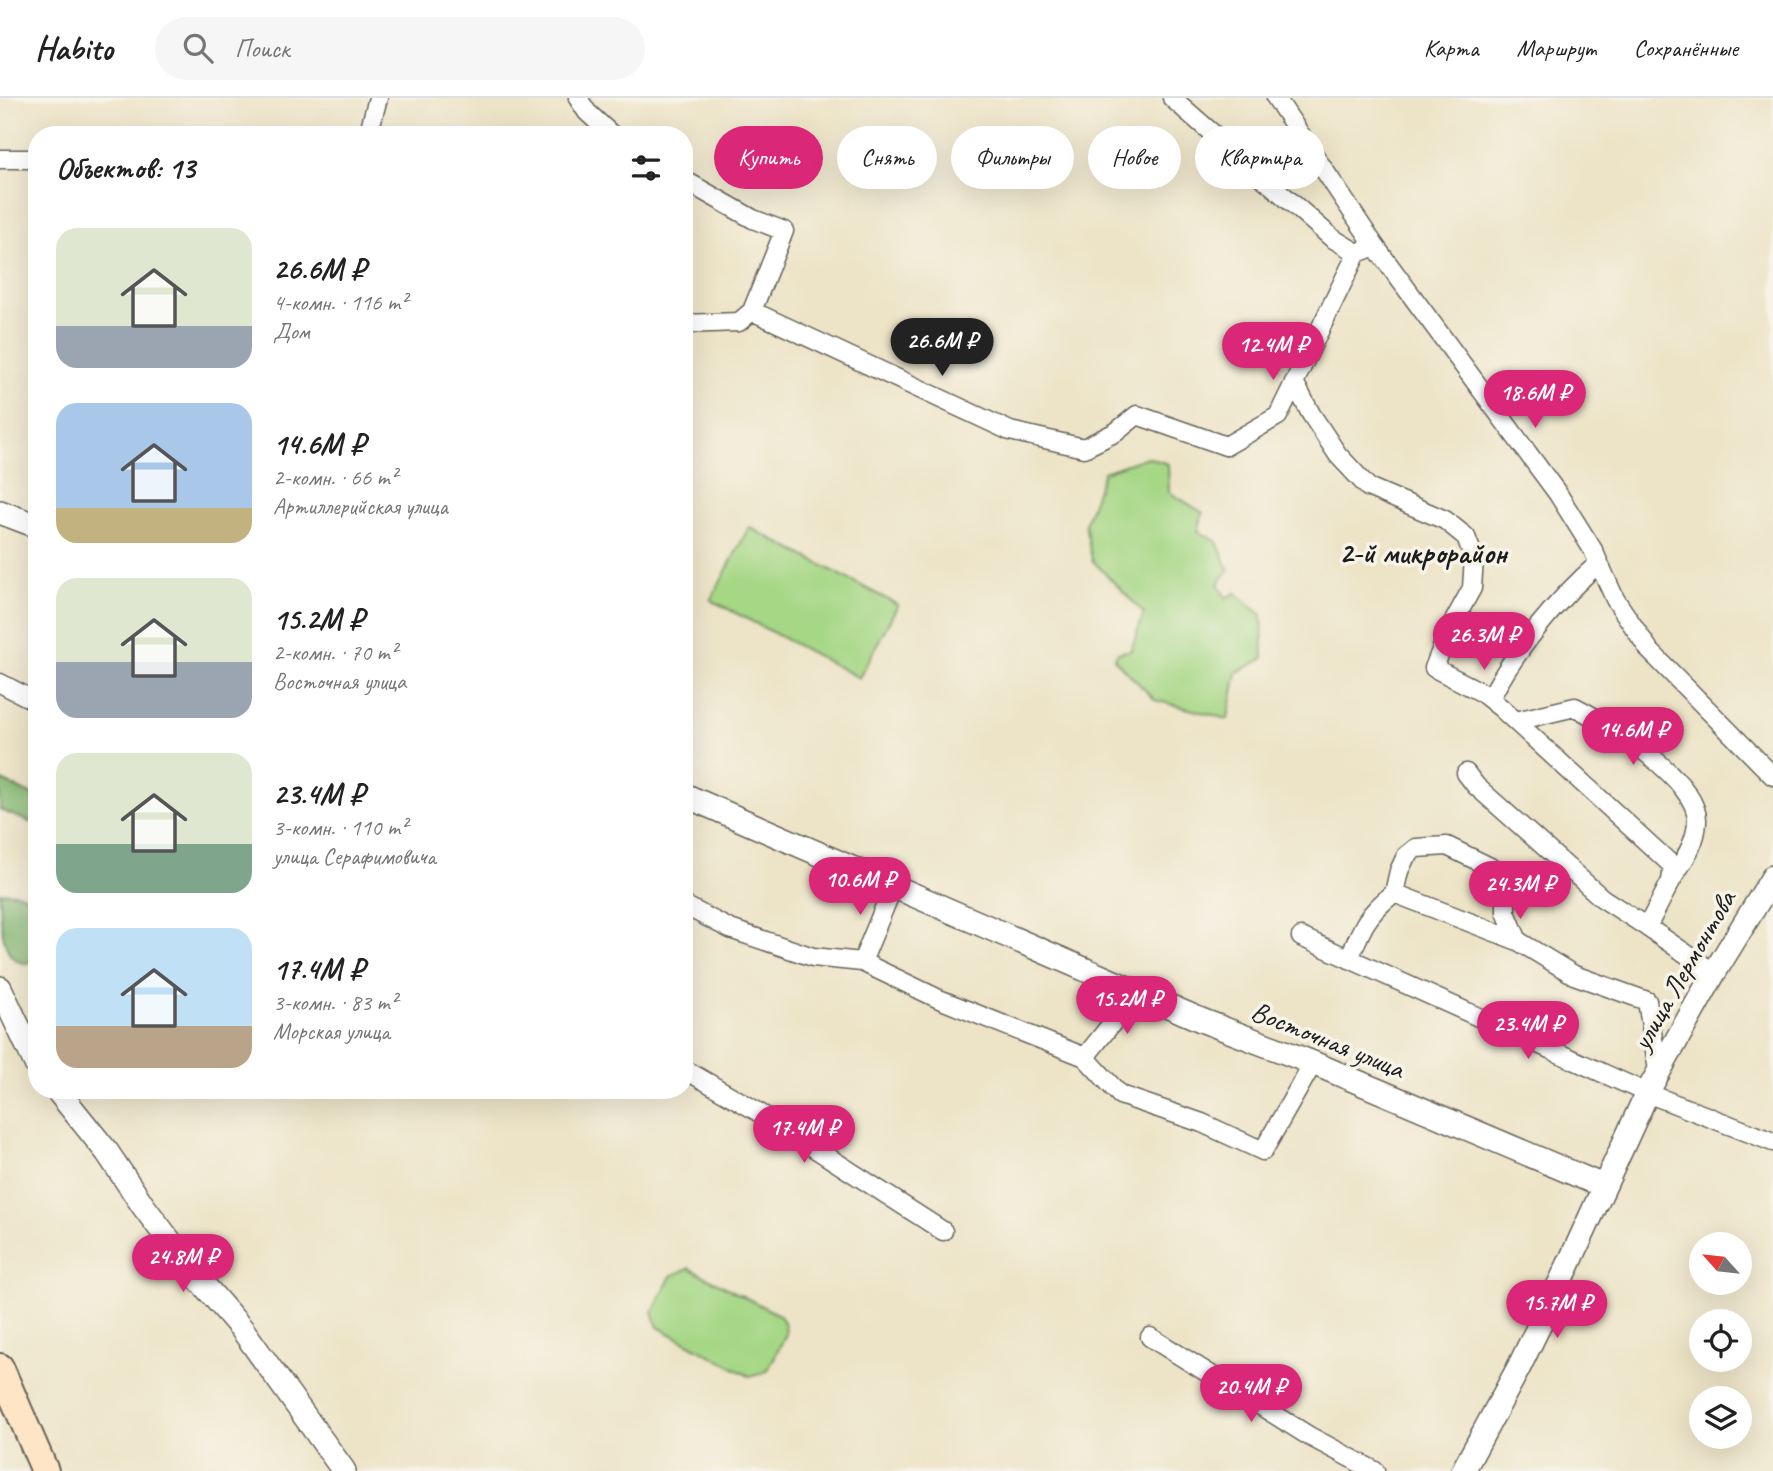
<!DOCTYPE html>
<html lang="ru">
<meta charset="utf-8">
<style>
body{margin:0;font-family:Caveat,sans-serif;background:#f6f6f6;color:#222;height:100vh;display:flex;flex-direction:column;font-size:26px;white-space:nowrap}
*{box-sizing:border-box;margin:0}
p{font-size:23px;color:#767676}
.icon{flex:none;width:38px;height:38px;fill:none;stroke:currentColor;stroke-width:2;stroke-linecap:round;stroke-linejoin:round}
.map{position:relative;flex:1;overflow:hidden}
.panel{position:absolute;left:28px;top:28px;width:665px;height:973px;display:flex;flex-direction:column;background:#fff;border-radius:28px;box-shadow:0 7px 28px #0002}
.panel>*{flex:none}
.hud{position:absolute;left:714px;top:28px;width:665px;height:63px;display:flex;gap:14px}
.needle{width:46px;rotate:297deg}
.controls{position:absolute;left:1689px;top:1134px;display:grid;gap:14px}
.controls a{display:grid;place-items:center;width:63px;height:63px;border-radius:50%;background:#fff;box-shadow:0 7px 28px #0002;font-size:35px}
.price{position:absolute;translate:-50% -60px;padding:0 16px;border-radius:24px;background:#db2777;color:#fff;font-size:23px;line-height:46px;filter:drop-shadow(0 2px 4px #0008)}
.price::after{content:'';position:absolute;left:50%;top:42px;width:21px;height:16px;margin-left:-10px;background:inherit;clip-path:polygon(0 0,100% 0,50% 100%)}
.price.current{background:#222;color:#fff}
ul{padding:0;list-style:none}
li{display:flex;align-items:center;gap:21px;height:175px;padding:0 28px}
li span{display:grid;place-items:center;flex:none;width:196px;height:140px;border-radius:21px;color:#555}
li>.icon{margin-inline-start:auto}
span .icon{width:84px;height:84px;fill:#fffc;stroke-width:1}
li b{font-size:30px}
h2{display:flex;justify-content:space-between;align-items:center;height:84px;padding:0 28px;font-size:30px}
.pill{padding:0 24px;border-radius:32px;background:#fff;box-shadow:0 7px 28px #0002;font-size:24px;line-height:63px}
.pill.current{background:#db2777;color:#fff}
header{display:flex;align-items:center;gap:42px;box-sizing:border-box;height:98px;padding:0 35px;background:#fff;border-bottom:2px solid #e0e0e0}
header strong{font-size:33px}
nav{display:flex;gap:38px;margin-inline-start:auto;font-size:24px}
.search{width:490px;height:63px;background:#f6f6f6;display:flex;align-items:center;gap:18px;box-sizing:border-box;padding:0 24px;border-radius:38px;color:#767676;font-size:26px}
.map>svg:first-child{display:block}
.green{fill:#a6d785;stroke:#617a50;stroke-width:2}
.forest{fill:#84b872;stroke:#506a47;stroke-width:2}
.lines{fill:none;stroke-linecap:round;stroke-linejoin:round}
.minor-casing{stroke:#656258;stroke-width:21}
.tertiary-casing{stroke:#656258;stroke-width:26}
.secondary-casing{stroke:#656258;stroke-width:30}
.minor{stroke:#fff;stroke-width:18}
.tertiary{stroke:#fff;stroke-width:23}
.secondary{stroke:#fee5c5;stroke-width:26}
.labels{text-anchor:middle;stroke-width:7;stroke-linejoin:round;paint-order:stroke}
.street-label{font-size:28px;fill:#1c1c1c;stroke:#f7f3e8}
.neighbourhood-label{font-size:30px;font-weight:bold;fill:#1c1c1c;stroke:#f7f3e8}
</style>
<header>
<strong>Habito</strong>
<div class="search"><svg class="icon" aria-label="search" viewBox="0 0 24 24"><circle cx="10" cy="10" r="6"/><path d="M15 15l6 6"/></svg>Поиск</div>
<nav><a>Карта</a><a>Маршрут</a><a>Сохранённые</a></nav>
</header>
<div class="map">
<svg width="1773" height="1373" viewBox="0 0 1773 1373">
<rect width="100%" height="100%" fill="#f7f3e8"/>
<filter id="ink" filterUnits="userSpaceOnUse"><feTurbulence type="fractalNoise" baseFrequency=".0143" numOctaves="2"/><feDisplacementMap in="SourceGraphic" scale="14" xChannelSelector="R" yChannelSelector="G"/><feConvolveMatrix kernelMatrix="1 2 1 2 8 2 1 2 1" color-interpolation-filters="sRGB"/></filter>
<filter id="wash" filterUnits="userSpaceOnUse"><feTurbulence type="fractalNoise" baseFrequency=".00686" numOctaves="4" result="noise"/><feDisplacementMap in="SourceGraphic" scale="28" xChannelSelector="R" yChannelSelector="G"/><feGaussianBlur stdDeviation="1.57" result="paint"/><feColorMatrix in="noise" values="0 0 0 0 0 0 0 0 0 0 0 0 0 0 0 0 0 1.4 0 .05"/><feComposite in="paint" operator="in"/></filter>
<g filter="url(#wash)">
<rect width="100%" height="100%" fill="#ede4c7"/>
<!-- green -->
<path class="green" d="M 1147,359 L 1168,366 L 1169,394 L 1203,415 L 1198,433 L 1217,444 L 1229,472 L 1218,486 L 1226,500 L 1236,495 L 1262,517 L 1263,561 L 1237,574 L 1228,621 L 1155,602 L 1114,561 L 1118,555 L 1131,552 L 1144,515 L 1092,462 L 1085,426 L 1104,374 Z
M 749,429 L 898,507 L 859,580 L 711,502 Z
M 689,1170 L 779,1217 L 784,1224 L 786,1236 L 768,1272 L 762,1276 L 749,1278 L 658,1229 L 653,1214 L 671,1178 Z"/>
<!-- forest -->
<path class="forest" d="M 0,682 L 37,699 L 37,727 L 0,712 Z
M 0,794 L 16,795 L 37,801 L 37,863 C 0,877 0,821 0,794 Z"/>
</g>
<g filter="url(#ink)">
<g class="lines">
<!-- minor casing -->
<g class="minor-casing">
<path id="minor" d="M 578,0 L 587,14 L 612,37
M 1172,0 L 1332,140 L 1357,155
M 1276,0 L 1375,148 L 1558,396 L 1593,452 L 1615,501 L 1650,553 L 1773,678
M 368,37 L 378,0
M 0,61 L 37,61
M 684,82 L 753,121 L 784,133 L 752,213 L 739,224 L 684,226
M 752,213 L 1010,333 L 1084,350 L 1116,334 L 1137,317 L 1226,348 L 1278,318 L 1357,155 L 1375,148
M 1294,284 L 1311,316 L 1338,357 L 1368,389 L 1445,422 L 1466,439 L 1474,460 L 1472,490 L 1449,532 L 1434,570 L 1481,594 L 1501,610 L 1673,768 L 1671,783 L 1647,829 L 1714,875
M 0,585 L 37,604
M 1490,601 C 1513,555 1560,498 1599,465
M 1516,623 L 1575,609 C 1607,625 1700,683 1697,724 C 1696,747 1682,764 1671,783
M 1466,675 L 1476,688 L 1602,800 L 1647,829
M 1394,795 L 1399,773 L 1406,758 L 1416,750 L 1447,748 L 1490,769 L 1506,797 L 1506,814 L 1518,843
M 684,807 L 730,831 L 813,859 L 862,864 L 939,901 L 1085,959 L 1120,997 L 1202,1025 L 1263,1053 L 1313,965
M 1301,839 L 1647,995 L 1773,1044
M 1349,861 C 1362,829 1367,816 1394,795 L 1518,843 L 1574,877 L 1647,903 L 1658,972
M 862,864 L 894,786
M 1085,959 L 1137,894
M 684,971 L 755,1012 L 943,1133
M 1150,1239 L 1309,1338 L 1375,1373"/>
</g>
<!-- tertiary casing -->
<g class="tertiary-casing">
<path id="tertiary" d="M 0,414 L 37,428
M 684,697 L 1201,922 L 1313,965 L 1603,1088
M 0,890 L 37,968
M 57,992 L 107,1054 L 144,1109 L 196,1178 L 242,1231 L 344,1373
M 1463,1373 L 1519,1269 L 1568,1168 L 1647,995 L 1714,875 L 1773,779"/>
</g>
<!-- secondary casing -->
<g class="secondary-casing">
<path id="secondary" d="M 0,1269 L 45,1373"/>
</g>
<!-- minor -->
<use href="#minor" class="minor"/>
<!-- tertiary -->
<use href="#tertiary" class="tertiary"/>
<!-- secondary -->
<use href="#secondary" class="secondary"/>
</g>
</g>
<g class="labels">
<!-- street labels -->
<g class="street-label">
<text transform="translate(1683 872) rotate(-60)" y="10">улица Лермонтова</text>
<text transform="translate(1328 941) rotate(22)" y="10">Восточная улица</text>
</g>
<!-- neighbourhood labels -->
<g class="neighbourhood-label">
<text x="1423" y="465">2-й микрорайон</text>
</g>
</g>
</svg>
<div class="controls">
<a><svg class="needle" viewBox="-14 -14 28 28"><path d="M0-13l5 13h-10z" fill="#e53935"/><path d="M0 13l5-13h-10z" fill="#767676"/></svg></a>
<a><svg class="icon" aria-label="locate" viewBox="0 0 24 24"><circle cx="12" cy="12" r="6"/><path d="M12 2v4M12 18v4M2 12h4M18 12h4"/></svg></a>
<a><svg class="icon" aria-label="layers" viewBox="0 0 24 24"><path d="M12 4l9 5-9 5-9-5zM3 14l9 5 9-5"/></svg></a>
</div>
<b class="price current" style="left:942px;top:280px">26.6M ₽</b>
<b class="price" style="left:1273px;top:284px">12.4M ₽</b>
<b class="price" style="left:1535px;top:332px">18.6M ₽</b>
<b class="price" style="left:1484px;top:574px">26.3M ₽</b>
<b class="price" style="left:1633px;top:669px">14.6M ₽</b>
<b class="price" style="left:860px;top:819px">10.6M ₽</b>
<b class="price" style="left:1520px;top:823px">24.3M ₽</b>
<b class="price" style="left:1127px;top:938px">15.2M ₽</b>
<b class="price" style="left:1528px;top:963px">23.4M ₽</b>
<b class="price" style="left:804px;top:1067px">17.4M ₽</b>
<b class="price" style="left:183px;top:1196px">24.8M ₽</b>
<b class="price" style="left:1557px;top:1242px">15.7M ₽</b>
<b class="price" style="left:1251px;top:1326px">20.4M ₽</b>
<div class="hud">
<a class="pill current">Купить</a>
<a class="pill">Снять</a>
<a class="pill">Фильтры</a>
<a class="pill">Новое</a>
<a class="pill">Квартира</a>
</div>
<section class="panel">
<h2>Объектов: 13<svg class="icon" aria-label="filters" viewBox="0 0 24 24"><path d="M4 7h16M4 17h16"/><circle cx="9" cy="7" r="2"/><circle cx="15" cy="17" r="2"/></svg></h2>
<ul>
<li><span style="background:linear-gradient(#dfe7d0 70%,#9aa5b1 0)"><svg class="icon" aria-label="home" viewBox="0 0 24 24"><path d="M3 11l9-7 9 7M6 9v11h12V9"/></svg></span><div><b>26.6M ₽</b><p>4-комн. · 116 m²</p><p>Дом</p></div></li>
<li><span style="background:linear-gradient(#a9c7e8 75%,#c2b280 0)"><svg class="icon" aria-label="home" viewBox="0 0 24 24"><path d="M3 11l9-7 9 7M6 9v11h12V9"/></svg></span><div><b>14.6M ₽</b><p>2-комн. · 66 m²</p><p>Артиллерийская улица</p></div></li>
<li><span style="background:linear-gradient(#dfe7d0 60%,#9aa5b1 0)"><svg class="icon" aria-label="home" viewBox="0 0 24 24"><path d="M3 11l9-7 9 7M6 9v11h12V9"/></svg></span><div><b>15.2M ₽</b><p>2-комн. · 70 m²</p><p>Восточная улица</p></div></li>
<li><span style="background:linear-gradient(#dfe7d0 65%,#7fa58c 0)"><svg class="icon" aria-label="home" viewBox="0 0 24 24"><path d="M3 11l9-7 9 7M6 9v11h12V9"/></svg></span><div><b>23.4M ₽</b><p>3-комн. · 110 m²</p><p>улица Серафимовича</p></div></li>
<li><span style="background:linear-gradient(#bfe0f5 70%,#b9a48a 0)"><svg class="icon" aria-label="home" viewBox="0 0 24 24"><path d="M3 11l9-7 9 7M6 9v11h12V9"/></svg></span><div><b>17.4M ₽</b><p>3-комн. · 83 m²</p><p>Морская улица</p></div></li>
</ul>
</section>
</div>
